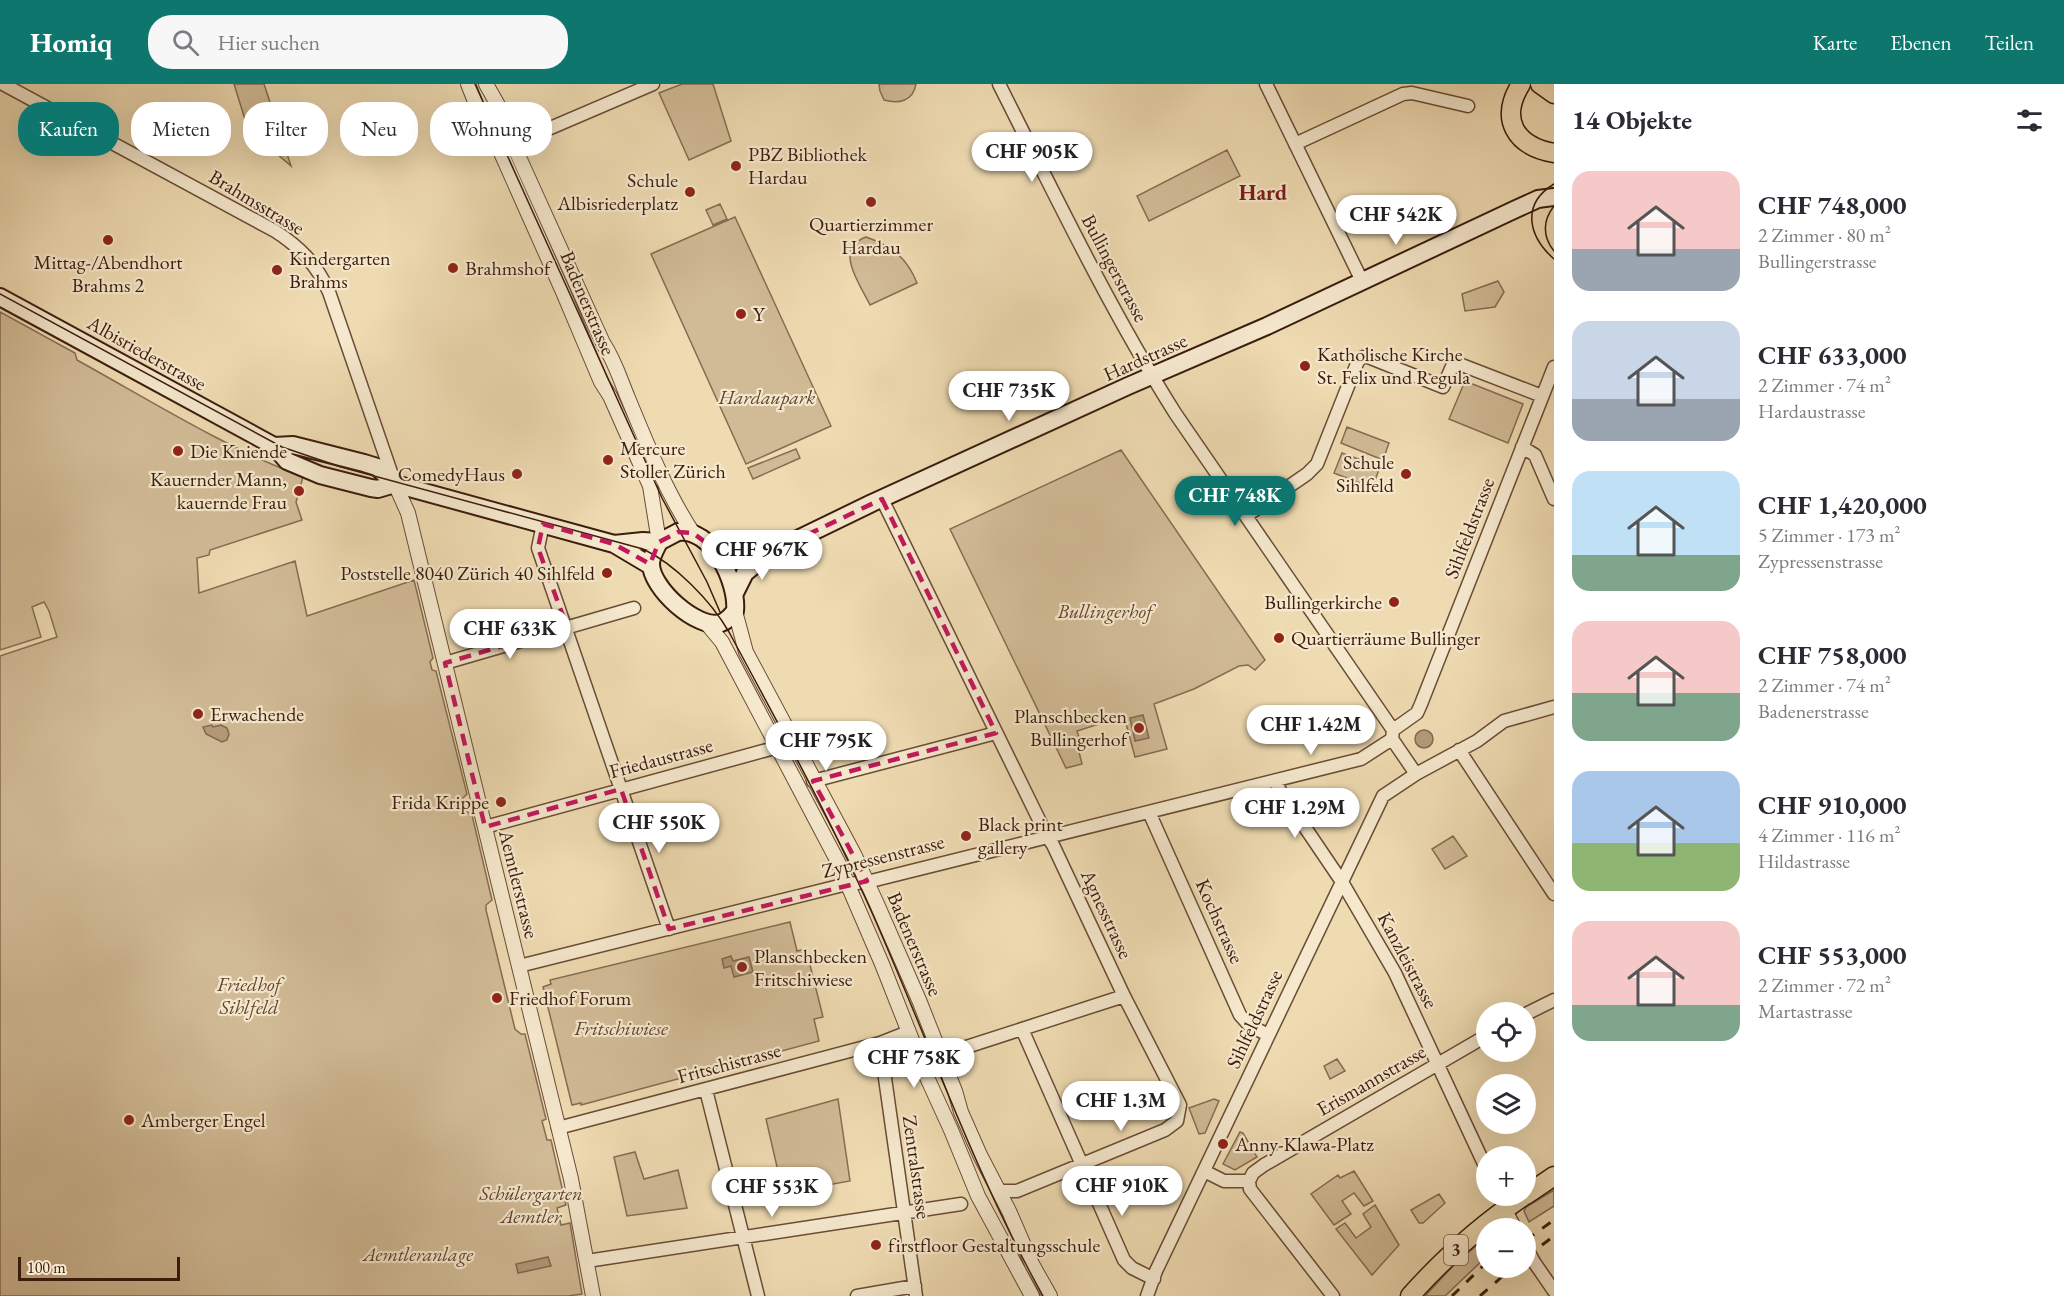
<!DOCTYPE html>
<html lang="de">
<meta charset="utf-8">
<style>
body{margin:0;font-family:"EB Garamond",serif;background:#f7f7f7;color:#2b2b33;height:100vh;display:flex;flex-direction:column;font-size:22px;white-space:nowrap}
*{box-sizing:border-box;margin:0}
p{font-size:20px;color:#7c7c81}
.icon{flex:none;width:33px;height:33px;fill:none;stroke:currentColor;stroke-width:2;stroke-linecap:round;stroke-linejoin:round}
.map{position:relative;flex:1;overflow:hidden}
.panel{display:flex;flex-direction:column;background:#fff;width:510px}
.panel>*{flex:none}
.hud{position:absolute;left:18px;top:18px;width:570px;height:54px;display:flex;gap:12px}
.buttons{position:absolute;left:1476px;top:918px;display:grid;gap:12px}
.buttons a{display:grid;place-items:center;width:60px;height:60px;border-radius:50%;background:#fff;box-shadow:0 6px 24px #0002;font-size:30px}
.scale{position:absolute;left:18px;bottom:15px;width:162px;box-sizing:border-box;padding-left:6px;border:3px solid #3c1c0d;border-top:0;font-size:16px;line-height:21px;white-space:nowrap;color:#3c1c0d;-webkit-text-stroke:4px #f5e8cd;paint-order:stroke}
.price{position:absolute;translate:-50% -51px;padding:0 14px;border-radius:21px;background:#fff;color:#222;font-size:20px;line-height:39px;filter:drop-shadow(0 2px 3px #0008)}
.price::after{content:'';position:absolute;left:50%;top:36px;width:18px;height:14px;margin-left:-9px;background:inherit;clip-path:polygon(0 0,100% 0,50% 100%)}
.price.current{background:#0f766e;color:#fff}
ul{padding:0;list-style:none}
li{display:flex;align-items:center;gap:18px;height:150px;padding:0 18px}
li span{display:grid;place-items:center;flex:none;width:168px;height:120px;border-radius:18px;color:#555}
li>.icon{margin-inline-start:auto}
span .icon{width:72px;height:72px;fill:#fffc;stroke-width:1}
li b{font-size:26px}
h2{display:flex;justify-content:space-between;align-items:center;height:72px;padding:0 18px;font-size:26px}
.chip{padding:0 21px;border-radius:24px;background:#fff;box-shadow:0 6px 24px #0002;font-size:21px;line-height:54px}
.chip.current{background:#0f766e;color:#fff}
header{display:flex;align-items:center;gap:36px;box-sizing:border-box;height:84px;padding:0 30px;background:#0f766e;color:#fff}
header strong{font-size:28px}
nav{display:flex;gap:33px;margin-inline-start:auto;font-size:21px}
.search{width:420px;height:54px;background:#f7f7f7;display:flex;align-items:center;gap:15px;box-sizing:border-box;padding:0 21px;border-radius:24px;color:#7c7c81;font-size:22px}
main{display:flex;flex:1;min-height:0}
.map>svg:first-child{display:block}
.green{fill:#d1bb96;stroke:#866c52;stroke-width:1.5}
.water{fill:#b29a7a;stroke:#83684e;stroke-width:1.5}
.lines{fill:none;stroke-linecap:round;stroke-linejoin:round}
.minor-casing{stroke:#694c36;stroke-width:15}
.tertiary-casing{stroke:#694c36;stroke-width:16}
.secondary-casing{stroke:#3c1c0d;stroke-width:20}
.primary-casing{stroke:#3c1c0d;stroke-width:21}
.minor{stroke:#f5e8cd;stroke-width:12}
.tertiary{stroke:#f5e8cd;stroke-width:14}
.secondary{stroke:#f5e8cd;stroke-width:16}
.primary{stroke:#efdbb2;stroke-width:18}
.tram{stroke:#3c1c0d;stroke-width:1.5}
.rail{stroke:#3c1c0d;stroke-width:3;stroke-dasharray:10 10;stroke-linecap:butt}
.minor-bridge-casing{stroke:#694c36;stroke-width:15;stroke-linecap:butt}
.minor-bridge{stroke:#f5e8cd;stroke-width:12}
.marked{fill:none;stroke:#c2185b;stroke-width:4.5;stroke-dasharray:12 8;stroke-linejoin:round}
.poi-dot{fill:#8f2418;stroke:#f5e8cd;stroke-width:2}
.labels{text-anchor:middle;stroke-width:4.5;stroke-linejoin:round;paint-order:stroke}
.shield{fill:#f5e8cd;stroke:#745947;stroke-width:1.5}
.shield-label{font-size:18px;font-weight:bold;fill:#3c1c0d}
.poi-label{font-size:20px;fill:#3c1c0d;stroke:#f5e8cd;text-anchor:start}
.street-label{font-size:20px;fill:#3c1c0d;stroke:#f5e8cd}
.park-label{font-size:20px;font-style:italic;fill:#61442f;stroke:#f5e8cd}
.quarter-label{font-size:22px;font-weight:bold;fill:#7a1f14;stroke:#f5e8cd}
</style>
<header>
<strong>Homiq</strong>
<div class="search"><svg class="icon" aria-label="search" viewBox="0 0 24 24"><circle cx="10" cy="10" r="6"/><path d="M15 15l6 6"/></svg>Hier suchen</div>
<nav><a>Karte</a><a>Ebenen</a><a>Teilen</a></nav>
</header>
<main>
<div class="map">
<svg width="1554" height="1212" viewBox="0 0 1554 1212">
<rect width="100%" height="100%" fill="#efdbb2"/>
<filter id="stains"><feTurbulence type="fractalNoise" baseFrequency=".00333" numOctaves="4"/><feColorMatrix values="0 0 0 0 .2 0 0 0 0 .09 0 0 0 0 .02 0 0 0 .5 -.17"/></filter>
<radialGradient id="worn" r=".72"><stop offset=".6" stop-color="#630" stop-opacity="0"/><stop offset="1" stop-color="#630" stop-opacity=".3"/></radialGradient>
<!-- green -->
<path class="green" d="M 234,0 L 264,0 L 291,82 L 248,45 Z
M 682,0 L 713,0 L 731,57 L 689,76 L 659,9 Z
M 879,0 L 916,0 C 913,18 898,20 884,16 L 880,7 Z
M 1227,66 L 1240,92 L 1149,137 L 1137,112 Z
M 720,120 L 727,135 L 713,141 L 706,126 Z
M 735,133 L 831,342 L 746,380 L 651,170 Z
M 866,153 C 892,162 907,174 917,199 L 870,221 C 860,200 833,165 866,153 Z
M 1498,197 L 1504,208 L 1495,223 L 1465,227 L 1462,210 Z
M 0,228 L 75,269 L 77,276 C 151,317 224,363 303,393 L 296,418 L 302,436 L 210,466 L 209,471 L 197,474 L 199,509 L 295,477 L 307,532 L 414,496 L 433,574 L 430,578 L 432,586 L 436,587 L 467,710 L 463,714 L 467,728 L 472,731 L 492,816 L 486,821 L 486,826 L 515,945 L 521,950 L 525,950 L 546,1035 L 542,1037 L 547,1056 L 551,1056 L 566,1121 L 557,1124 L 561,1141 L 570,1139 L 582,1210 L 568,1212 L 0,1212 L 0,572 L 57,553 L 49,527 L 44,518 L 32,523 L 41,553 L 0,566 Z
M 1465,297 L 1523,320 L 1508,359 L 1449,335 Z
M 1347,343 L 1389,359 L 1383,376 L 1341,359 Z
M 796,365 L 800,374 L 753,395 L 748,384 Z
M 1121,366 L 1265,576 L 1255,586 L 1248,581 L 1239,582 L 1194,605 L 1154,620 L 1167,665 L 1135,673 L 1124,632 L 1077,647 L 1083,666 L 1079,668 L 1082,680 L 1066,684 L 950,445 Z
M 1342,369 L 1380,383 L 1372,404 L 1334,389 Z
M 1453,752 L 1467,772 L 1445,785 L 1432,765 Z
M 790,838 L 797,867 L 806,865 L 823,933 L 814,935 L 819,957 L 581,1021 L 581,1019 L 572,1021 L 543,903 L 551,900 L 550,896 Z
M 1337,975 L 1345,987 L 1330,995 L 1324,982 Z
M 838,1015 L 850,1097 L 783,1109 L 766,1035 Z
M 1214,1015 L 1219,1017 L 1205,1049 L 1199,1050 L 1189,1024 Z
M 1240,1048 L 1243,1049 L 1257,1073 L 1235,1086 L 1223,1080 Z
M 635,1068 L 644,1095 L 678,1086 L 687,1124 L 627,1132 L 614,1073 Z
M 1354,1087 L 1373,1117 L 1364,1122 L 1354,1109 L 1342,1117 L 1351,1130 L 1334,1141 L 1311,1110 L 1338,1091 L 1340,1094 Z
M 1554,1106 L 1554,1122 L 1529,1138 L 1524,1127 L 1526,1123 Z
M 1439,1110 L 1445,1119 L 1423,1139 L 1419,1139 L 1411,1126 Z
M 1375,1121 L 1399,1161 L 1372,1191 L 1336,1145 L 1345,1139 L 1356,1154 L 1371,1143 L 1363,1130 Z
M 1486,1153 L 1486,1173 L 1445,1212 L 1425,1212 L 1452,1183 Z"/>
<!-- water -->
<path class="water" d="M 1143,631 L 1149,654 L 1135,657 L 1130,634 Z
M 212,641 L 213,643 L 221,641 L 227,644 L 229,650 L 227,656 L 222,658 L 206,650 L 203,643 Z
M1415 655a9 9 0 1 1 18 0a9 9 0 1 1-18 0Z
M 731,872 L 733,877 L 749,873 L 753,888 L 734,893 L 731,882 L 724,884 L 722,875 Z
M 548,1173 L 551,1182 L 518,1189 L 516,1180 Z"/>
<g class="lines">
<!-- minor casing -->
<g class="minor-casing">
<path id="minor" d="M 3,0 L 275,147 C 300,163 317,181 329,208 L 394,397
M 999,0 C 1055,111 1109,224 1175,329 L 1393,646
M 1266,0 L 1362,197
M 513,60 L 653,0
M 1295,60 L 1403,10 L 1412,9 L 1468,22
M 1554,283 L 1421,620 L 1417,629 L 1393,646 L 1392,655 L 1416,690 L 1477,657 L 1504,637 L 1554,623
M 1522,363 L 1535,371 L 1554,415
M 882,415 L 1047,752 L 1053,761 L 1124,912 L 1180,1021 L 1177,1037 L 1165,1046 L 1017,1107 L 999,1107
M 1246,432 L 1307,390 L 1317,380 L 1358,277 L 1363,273 L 1368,273 L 1443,303 L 1454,278 L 1542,312
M 543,440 L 538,464 L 669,845
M 445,579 L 634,524
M 1459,666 L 1554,810
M 1276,696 L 1279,705 L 1342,798 L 1395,889 L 1486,1084
M 813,697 L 996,649
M 1149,728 L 1240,931 L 1249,941 L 1268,951
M 485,743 L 778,663
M 519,882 L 843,801 L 871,797 L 1361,675 L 1392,655
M 1526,930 L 1554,916
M 1022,945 L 1124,1176 L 1132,1184 L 1154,1195
M 880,959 L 916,1212
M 938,966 L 954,967 L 1124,912
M 706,1006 L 758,1212
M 558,1044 L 880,959 L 908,948
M 1204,1087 L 1224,1097 L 1249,1097
M 1249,1097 L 1253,1089 L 1264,1081 L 1486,952
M 1249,1097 L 1250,1105 L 1333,1212
M 1499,1112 L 1515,1144
M 587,1177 L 961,1120
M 1534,1178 L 1554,1207
M 857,1212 L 915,1202
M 1147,1212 L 1156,1187 L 1383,712 L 1416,690"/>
</g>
<!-- tertiary casing -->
<g class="tertiary-casing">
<path id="tertiary" d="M 468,0 L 483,38 L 498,62 L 563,208 L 601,298 L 610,312 L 650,402 L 659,458
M 486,0 L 503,30 L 513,60 L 603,259 C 615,277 620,295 628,314 C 647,360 666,408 693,449
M 395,400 L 408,429 L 571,1095 L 593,1212
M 735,527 L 746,568 L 854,770 L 877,820 L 919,916 L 955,1007 L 961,1028 L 980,1071 L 1009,1127 L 1032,1180 L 1050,1212
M 707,540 L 722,558 L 838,778 L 882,880 L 925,989 L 951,1046 L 978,1112 L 1032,1212"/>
</g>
<!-- secondary casing -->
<g class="secondary-casing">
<path id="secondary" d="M 0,213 L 274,362 L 287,377 L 320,391 L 371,404 L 378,405 L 395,400
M 274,362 L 293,361 L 364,379 L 377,383 L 395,400 L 614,460 L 651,482
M 678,448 C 712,443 738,499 735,527 C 731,532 727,537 721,539 C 697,546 651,504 651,480 C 651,472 656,465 659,458 Z
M 614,460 L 643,457 L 659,458
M 709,461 L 736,470 L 769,469
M 735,509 L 745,489 L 769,469 L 872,419 L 1128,302 L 1267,242 L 1516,125 L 1538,115 L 1554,113"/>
</g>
<!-- primary casing -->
<g class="primary-casing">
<path id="primary" d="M 1521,0 C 1499,35 1515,62 1554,69
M 1540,0 L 1554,10
M 1526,1111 L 1554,1092
M 1410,1212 C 1444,1174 1482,1140 1524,1112"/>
</g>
<!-- minor -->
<use href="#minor" class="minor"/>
<!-- tertiary -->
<use href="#tertiary" class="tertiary"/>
<!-- secondary -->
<use href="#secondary" class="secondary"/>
<!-- primary -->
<use href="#primary" class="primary"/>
<!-- tram -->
<path class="tram" d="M 475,0 L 662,414 L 707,498 L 720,528
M 1554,100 C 1521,120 1528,152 1554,175
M 1554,122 C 1543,136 1542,152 1554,167
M 0,210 L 282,363 L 341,383 L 643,465 C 675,480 711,517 729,548 C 779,641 830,734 873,831 C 929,958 975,1090 1043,1212"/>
<!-- rail -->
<path class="rail" d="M 1526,1156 L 1554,1136
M 1526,1173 L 1554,1152
M 1452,1212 L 1486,1179
M 1480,1212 L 1512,1184"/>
<!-- minor-bridge casing -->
<g class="minor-bridge-casing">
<path id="minor-bridge" d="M 1526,1163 L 1534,1178"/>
</g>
<!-- minor-bridge -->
<use href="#minor-bridge" class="minor-bridge"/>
</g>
<!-- marked area -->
<path class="marked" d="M 882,415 L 996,649 L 813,697 L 867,797 L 669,845 L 621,705 L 485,743 L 445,579 L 567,543 L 538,464 L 543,440 L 614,460 L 650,480 L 659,458 L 678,448 L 693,449 L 709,461 L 736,470 L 769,469 Z"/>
<!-- markers -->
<g class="poi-dot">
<circle cx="736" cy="82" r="6"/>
<circle cx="690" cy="108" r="6"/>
<circle cx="871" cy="118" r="6"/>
<circle cx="108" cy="156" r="6"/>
<circle cx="453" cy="184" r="6"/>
<circle cx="277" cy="186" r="6"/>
<circle cx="741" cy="230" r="6"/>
<circle cx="1305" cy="282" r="6"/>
<circle cx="178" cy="367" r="6"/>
<circle cx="608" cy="376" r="6"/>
<circle cx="517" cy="390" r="6"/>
<circle cx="1406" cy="390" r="6"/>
<circle cx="299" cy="407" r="6"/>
<circle cx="607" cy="489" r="6"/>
<circle cx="1394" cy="518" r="6"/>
<circle cx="1279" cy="554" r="6"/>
<circle cx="198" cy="630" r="6"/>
<circle cx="1139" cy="644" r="6"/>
<circle cx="501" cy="718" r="6"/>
<circle cx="966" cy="752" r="6"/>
<circle cx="742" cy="883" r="6"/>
<circle cx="497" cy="914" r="6"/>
<circle cx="129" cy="1036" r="6"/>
<circle cx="1223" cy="1060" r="6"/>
<circle cx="876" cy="1161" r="6"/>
</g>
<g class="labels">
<!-- shield labels -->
<rect class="shield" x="1444" y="1151" width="24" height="30" rx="4.5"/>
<g class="shield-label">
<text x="1456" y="1172">3</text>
</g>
<!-- poi labels -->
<g class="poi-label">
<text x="748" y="77">PBZ Bibliothek<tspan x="748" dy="23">Hardau</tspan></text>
<text x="678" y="103" text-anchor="end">Schule<tspan x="678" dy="23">Albisriederplatz</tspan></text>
<text x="871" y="147" text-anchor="middle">Quartierzimmer<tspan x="871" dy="23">Hardau</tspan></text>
<text x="289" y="181">Kindergarten<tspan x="289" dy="23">Brahms</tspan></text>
<text x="108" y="185" text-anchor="middle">Mittag-/Abendhort<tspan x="108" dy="23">Brahms 2</tspan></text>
<text x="465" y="191">Brahmshof</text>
<text x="753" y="237">Y</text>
<text x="1317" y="277">Katholische Kirche<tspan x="1317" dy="23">St. Felix und Regula</tspan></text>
<text x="620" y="371">Mercure<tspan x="620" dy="23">Stoller Zürich</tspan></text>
<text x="190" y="374">Die Kniende</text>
<text x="1394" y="385" text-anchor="end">Schule<tspan x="1394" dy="23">Sihlfeld</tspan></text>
<text x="505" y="397" text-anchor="end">ComedyHaus</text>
<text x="287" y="402" text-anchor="end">Kauernder Mann,<tspan x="287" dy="23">kauernde Frau</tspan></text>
<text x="595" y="496" text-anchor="end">Poststelle 8040 Zürich 40 Sihlfeld</text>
<text x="1382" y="525" text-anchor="end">Bullingerkirche</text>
<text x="1291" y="561">Quartierräume Bullinger</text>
<text x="210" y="637">Erwachende</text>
<text x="1127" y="639" text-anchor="end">Planschbecken<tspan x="1127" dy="23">Bullingerhof</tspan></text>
<text x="489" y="725" text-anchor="end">Frida Krippe</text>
<text x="978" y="747">Black print<tspan x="978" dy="23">gallery</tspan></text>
<text x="754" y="879">Planschbecken<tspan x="754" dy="23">Fritschiwiese</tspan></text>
<text x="509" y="921">Friedhof Forum</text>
<text x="141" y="1043">Amberger Engel</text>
<text x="1235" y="1067">Anny-Klawa-Platz</text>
<text x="888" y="1168">firstfloor Gestaltungsschule</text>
</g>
<!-- street labels -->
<g class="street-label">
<text transform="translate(257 118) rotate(31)" y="7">Brahmsstrasse</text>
<text transform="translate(1115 184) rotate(62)" y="7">Bullingerstrasse</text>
<text transform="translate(588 219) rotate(67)" y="7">Badenerstrasse</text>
<text transform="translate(147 269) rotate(29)" y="7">Albisriederstrasse</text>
<text transform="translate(1145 273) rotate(-24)" y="7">Hardstrasse</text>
<text transform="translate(1469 444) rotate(-69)" y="7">Sihlfeldstrasse</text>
<text transform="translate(661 674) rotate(-15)" y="7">Friedaustrasse</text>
<text transform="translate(883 772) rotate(-14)" y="7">Zypressenstrasse</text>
<text transform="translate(519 800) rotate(76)" y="7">Aemtlerstrasse</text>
<text transform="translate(1107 830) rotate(65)" y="7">Agnesstrasse</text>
<text transform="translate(1220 837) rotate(66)" y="7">Kochstrasse</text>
<text transform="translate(915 860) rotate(67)" y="7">Badenerstrasse</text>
<text transform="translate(1408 876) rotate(62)" y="7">Kanzleistrasse</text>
<text transform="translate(1254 935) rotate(-65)" y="7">Sihlfeldstrasse</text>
<text transform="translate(729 979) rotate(-15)" y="7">Fritschistrasse</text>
<text transform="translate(1371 996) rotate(-30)" y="7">Erismannstrasse</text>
<text transform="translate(917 1083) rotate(82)" y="7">Zentralstrasse</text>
</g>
<!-- park labels -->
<g class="park-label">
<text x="767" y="320">Hardaupark</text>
<text x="1105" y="534">Bullingerhof</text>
<text x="249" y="907">Friedhof<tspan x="249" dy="23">Sihlfeld</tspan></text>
<text x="621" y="951">Fritschiwiese</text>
<text x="531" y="1116">Schülergarten<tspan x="531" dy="23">Aemtler</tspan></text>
<text x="418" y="1177">Aemtleranlage</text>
</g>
<!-- quarter labels -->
<g class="quarter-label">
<text x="1263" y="116">Hard</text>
</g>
</g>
<rect width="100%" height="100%" filter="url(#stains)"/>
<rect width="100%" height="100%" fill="url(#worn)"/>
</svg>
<div class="buttons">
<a><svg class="icon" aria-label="locate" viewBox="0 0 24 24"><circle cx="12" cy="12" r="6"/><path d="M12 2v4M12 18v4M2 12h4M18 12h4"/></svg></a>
<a><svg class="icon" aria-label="layers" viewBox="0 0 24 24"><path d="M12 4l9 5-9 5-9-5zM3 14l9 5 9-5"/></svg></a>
<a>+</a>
<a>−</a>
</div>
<div class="scale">100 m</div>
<b class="price" style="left:1032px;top:99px">CHF 905K</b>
<b class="price" style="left:1396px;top:162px">CHF 542K</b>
<b class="price" style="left:1009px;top:338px">CHF 735K</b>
<b class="price current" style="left:1235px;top:443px">CHF 748K</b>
<b class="price" style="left:762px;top:497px">CHF 967K</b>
<b class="price" style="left:510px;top:576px">CHF 633K</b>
<b class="price" style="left:1311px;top:672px">CHF 1.42M</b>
<b class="price" style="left:826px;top:688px">CHF 795K</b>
<b class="price" style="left:1295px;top:755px">CHF 1.29M</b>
<b class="price" style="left:659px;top:770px">CHF 550K</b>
<b class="price" style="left:914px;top:1005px">CHF 758K</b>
<b class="price" style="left:1121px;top:1048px">CHF 1.3M</b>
<b class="price" style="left:1122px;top:1133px">CHF 910K</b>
<b class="price" style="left:772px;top:1134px">CHF 553K</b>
<div class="hud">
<a class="chip current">Kaufen</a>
<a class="chip">Mieten</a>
<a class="chip">Filter</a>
<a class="chip">Neu</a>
<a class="chip">Wohnung</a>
</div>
</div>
<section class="panel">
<h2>14 Objekte<svg class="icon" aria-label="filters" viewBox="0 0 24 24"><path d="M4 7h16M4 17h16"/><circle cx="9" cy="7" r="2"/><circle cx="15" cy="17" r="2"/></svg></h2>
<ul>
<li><span style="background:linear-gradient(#f6c9c9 65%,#9aa5b1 0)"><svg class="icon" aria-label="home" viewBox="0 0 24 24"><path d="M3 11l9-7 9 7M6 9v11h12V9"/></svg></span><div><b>CHF 748,000</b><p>2 Zimmer · 80 m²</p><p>Bullingerstrasse</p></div></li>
<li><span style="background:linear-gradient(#c9d6e8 65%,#9aa5b1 0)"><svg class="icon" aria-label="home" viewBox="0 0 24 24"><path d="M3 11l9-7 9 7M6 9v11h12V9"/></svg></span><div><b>CHF 633,000</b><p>2 Zimmer · 74 m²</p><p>Hardaustrasse</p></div></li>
<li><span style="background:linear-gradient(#bfe0f5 70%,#7fa58c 0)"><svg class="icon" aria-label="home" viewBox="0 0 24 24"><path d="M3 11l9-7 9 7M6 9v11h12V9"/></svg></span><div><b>CHF 1,420,000</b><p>5 Zimmer · 173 m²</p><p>Zypressenstrasse</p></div></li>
<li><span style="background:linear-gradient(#f6c9c9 60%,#7fa58c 0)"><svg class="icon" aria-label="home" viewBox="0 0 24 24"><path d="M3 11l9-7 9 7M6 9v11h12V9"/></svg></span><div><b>CHF 758,000</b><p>2 Zimmer · 74 m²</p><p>Badenerstrasse</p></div></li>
<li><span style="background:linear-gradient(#a9c7e8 60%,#8fb573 0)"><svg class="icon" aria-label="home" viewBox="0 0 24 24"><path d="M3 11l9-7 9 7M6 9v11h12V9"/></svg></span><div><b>CHF 910,000</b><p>4 Zimmer · 116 m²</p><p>Hildastrasse</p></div></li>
<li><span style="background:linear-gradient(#f6c9c9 70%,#7fa58c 0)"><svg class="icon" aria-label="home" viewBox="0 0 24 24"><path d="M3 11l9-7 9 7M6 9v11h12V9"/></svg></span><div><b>CHF 553,000</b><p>2 Zimmer · 72 m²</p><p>Martastrasse</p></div></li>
</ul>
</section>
</main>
